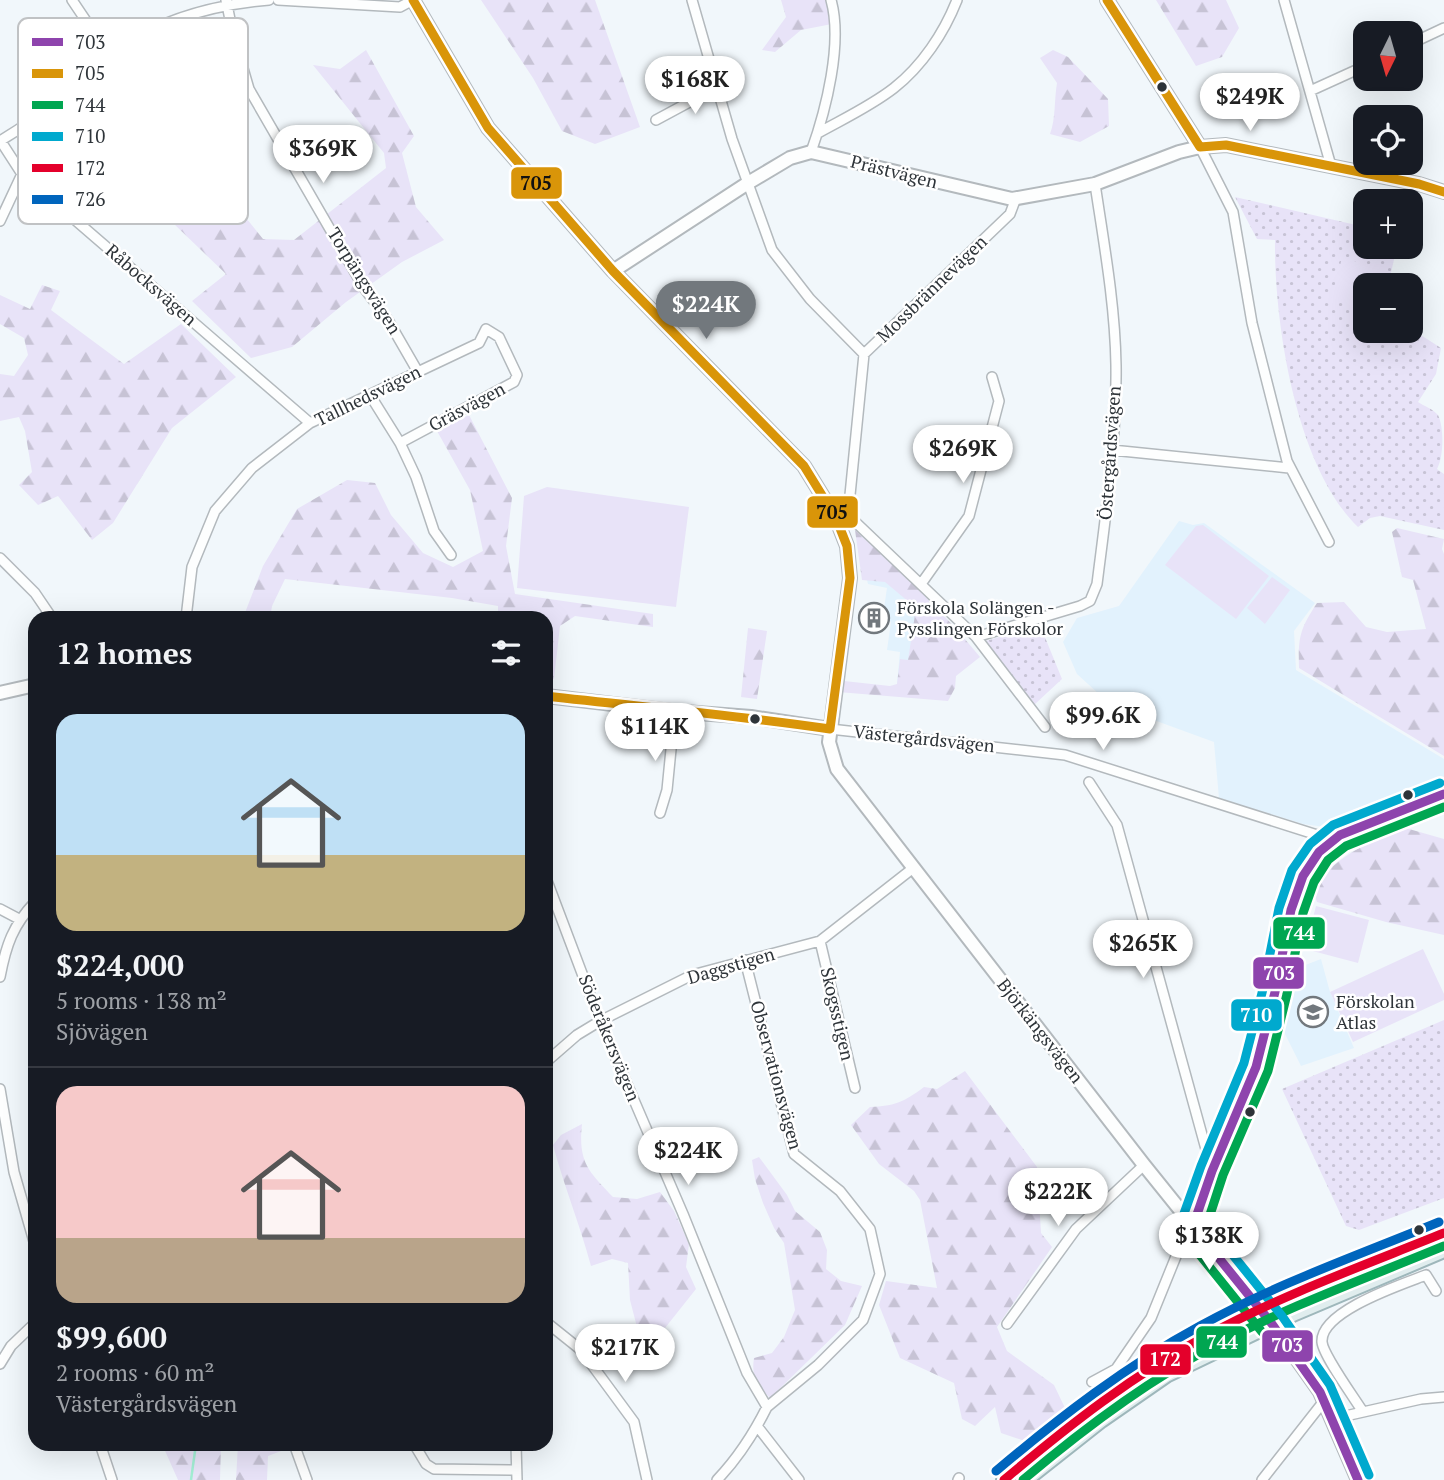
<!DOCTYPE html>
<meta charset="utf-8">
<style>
body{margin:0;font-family:"PT Serif",serif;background:#242831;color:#f1f3f6;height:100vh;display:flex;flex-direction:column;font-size:26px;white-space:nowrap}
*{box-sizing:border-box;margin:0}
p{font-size:23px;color:#9ea1a6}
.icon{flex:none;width:38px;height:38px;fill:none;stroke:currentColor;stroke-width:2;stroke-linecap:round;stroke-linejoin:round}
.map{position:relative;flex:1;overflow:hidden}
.side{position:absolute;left:28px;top:611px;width:525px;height:840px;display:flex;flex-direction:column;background:#171b24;border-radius:21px;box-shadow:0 7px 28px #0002}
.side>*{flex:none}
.needle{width:46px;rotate:185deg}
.controls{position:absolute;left:1353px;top:21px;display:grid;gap:14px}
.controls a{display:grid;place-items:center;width:70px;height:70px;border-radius:14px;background:#171b24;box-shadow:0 7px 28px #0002;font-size:35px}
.price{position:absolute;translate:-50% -60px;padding:0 16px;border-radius:24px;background:#fff;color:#222;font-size:23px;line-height:46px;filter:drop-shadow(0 2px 4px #0008)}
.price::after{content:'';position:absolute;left:50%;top:42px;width:21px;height:16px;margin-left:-10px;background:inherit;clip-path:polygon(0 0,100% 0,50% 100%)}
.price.on{background:#72787d;color:#fff}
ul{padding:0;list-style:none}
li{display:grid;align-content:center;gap:14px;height:371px;padding:0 28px}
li+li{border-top:2px solid #363941}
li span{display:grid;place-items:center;height:217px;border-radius:21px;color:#555}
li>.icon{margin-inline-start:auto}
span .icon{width:126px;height:126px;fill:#fffc;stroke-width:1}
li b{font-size:30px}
h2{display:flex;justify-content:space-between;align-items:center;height:84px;padding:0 28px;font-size:30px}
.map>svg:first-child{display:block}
.built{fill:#e2f2fd}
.grass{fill:url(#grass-dots)}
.forest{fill:url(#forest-firs)}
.pitch{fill:#e8e3f8}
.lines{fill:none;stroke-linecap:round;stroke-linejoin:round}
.stream{stroke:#a3efd5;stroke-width:2.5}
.minor-casing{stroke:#b3b9bd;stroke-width:12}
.tertiary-casing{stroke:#b3b9bd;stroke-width:16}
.primary-casing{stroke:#9eb7bb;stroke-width:18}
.minor{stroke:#fdfefe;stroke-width:9}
.tertiary{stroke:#fdfefe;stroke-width:12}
.primary{stroke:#e0edee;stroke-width:14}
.bus-1-casing{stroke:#fff;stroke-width:14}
.bus-2-casing{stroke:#fff;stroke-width:14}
.bus-3-casing{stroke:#fff;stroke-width:14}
.bus-4-casing{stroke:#fff;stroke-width:14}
.bus-5-casing{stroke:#fff;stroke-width:14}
.bus-6-casing{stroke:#fff;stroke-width:14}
.bus-1{stroke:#8e44ad;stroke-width:9}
.bus-2{stroke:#d99509;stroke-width:9}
.bus-3{stroke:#00a651;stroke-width:9}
.bus-4{stroke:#00a9ce;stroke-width:9}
.bus-5{stroke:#e4002b;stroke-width:9}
.bus-6{stroke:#0065bd;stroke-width:9}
.bus-dot{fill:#2e3439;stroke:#fff;stroke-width:2.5}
.labels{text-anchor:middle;stroke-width:5;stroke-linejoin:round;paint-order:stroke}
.street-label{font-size:18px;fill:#2e3439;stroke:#fff}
.poi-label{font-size:18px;fill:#2e3439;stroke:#fff;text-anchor:start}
.key{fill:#fff;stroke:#c0c2c4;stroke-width:2}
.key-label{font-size:19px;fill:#2e3439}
.line-badge{stroke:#fff;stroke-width:2.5}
.badge-label{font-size:19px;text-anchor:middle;font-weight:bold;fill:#fff}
.pale-badge-label{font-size:19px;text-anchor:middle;font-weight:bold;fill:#111}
</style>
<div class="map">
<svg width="1444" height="1480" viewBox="0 0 1444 1480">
<defs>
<pattern id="grass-dots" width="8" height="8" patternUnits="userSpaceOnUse" patternTransform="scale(1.75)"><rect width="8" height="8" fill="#e8e3f8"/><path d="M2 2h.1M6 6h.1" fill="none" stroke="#c7c3d5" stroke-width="1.8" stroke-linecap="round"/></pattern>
<pattern id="forest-firs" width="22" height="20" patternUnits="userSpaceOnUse" patternTransform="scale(1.75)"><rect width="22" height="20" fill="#e8e3f8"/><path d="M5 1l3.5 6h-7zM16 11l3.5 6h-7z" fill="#c7c3d5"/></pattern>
</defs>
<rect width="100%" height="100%" fill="#f1f7fb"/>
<!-- built -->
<path class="built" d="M 1179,521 L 1193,525 L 1204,523 L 1315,603 L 1294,631 L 1296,670 L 1444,759 L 1444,780 L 1434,786 L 1325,827 L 1303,824 L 1219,798 L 1214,742 L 1110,704 L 1077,674 L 1063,642 L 1077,618 L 1119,606 Z
M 859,547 L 956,629 L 897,684 L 900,652 L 887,650 L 891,622 L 883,615 L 887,588 L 868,584 Z
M 1321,959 L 1330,992 L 1354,1048 L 1301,1066 L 1284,1032 L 1295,969 Z"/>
<!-- grass -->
<path class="grass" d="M 1235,197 L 1356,225 L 1355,229 L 1365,232 L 1365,247 L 1397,247 L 1388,285 L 1365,285 L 1365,331 L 1410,331 L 1411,326 L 1417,330 L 1416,332 L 1441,348 L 1436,374 L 1418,402 C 1424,406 1433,409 1438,415 C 1444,427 1444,456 1437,469 L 1444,474 L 1444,530 L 1380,516 L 1370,518 L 1358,527 C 1296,467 1274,323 1275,240 L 1257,239 Z
M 1040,625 L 1062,679 L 1034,705 L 986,641 Z
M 1444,1020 L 1444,1198 L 1359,1230 L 1346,1226 L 1282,1089 Z"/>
<!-- forest -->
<path class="forest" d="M 481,0 L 595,0 L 640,127 L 595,144 L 562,131 L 533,78 Z
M 781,0 L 829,0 L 832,24 L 801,30 L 775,52 L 762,50 L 786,17 Z
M 1156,0 L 1226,0 L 1239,28 L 1222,57 L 1196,66 Z
M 366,50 L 414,136 L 402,153 L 416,207 L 444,240 L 402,262 L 346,302 L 292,347 L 251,358 L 192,301 L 226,274 L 174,224 L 124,160 L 91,183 L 77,161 L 160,101 L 165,71 L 194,60 L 217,119 L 187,145 L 263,239 L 294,240 L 386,168 L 384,153 L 313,65 L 340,69 Z
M 1053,50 L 1068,57 L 1108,99 L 1109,126 L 1080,142 L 1050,134 C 1056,118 1054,100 1057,83 L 1040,58 Z
M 42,285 L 60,291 L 51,310 L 124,364 L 181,324 L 236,377 L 172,428 L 113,523 L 92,540 L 58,496 L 38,505 L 19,485 L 32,472 L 25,431 L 19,417 L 0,421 L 0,374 L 14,376 L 28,355 L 24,338 L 0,324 L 0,295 L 30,309 Z
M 469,415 L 512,498 L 506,546 L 515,594 L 653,614 L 653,627 L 575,616 L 560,626 L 554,679 L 546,678 L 546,618 L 498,618 L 498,606 L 452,598 L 285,579 L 272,606 L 270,618 L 243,618 L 263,566 L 297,509 L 347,480 L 375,483 L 391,515 L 423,553 L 453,567 L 483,551 L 470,490 L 437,431 Z
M 1397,528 L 1444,539 L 1442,549 L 1444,554 L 1444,756 L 1299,668 C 1298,637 1300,629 1317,603 L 1344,602 L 1366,627 L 1387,632 L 1426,629 L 1413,580 L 1402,577 L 1392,532 Z
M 855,530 C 899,570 942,610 980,657 L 956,676 L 955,688 L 948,701 L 838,692 L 844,681 L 890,686 L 897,684 L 900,659 L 908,660 L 916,608 L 885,582 L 862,580 Z
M 748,628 L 767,631 L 757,699 L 741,697 Z
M 1402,827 L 1444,839 L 1444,935 L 1386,922 L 1317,902 L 1314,894 C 1327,858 1370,843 1402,827 Z
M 965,1071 L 1037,1167 L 1041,1233 L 1052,1247 L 997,1327 L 1007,1351 L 1054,1385 L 1065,1408 L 1028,1442 L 1001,1433 L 995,1407 L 975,1426 L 962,1419 L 954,1383 L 900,1358 L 879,1305 L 886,1281 L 937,1288 L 920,1200 L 914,1191 L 879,1164 L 851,1125 L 870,1107 C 895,1106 904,1102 924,1087 L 937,1089 Z
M 582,1124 C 578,1162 588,1171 613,1197 L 637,1199 L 660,1192 L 674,1211 L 689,1244 L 686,1267 L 696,1289 L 665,1328 L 654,1345 L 638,1331 L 630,1300 L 628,1263 L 612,1259 L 591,1266 C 580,1225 564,1186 553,1145 L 561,1135 Z
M 759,1157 L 787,1195 L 795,1211 L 820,1232 L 827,1250 L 826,1269 L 841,1281 L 862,1286 L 845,1325 L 770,1398 C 757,1385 751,1376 754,1358 L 772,1353 L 784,1337 L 795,1310 L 784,1243 L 774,1228 L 763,1203 L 755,1179 L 752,1160 Z
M 162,1444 L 221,1444 L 220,1480 L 178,1480 Z
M 238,1444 L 287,1444 L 289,1448 L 268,1456 L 267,1480 L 236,1480 Z"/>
<!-- pitch -->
<path class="pitch" d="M 1342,258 L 1382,268 L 1377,285 L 1365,285 L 1365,308 L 1331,299 Z
M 547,487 L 689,507 L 676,607 L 517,588 L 524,496 Z
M 1203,525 L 1269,576 L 1236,619 L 1165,565 L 1196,526 Z
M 1272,577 L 1290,590 L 1265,624 L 1247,608 Z
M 1316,906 L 1369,920 L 1358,963 L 1305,949 Z
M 1423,949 L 1444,994 L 1444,1000 L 1353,1042 L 1330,992 Z"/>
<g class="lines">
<!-- stream -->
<path class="stream" d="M 191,1480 L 196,1444"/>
<!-- minor casing -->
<g class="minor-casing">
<path id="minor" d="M 72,0 L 109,55
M 226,0 L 233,34 L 249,89 L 364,288 L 388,320 L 418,372
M 278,0 L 400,7 L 413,0
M 692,0 L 732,139 L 772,250 L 810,299 L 864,354
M 1284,0 L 1331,166
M 1410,44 L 1444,28
M 1310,91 L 1365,66
M 656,120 L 695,99 L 715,83
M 818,133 C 843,119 871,106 894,88 C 922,66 944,33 957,0
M 0,140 L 22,174 L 310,423
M 0,141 C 20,129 39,116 57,101 C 75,87 91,69 109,55 C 156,20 211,5 269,0
M 1200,147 L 1233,212 L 1252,323 L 1287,461 L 1329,542
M 811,152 C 826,110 843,43 831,0
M 1016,198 L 1010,214 L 864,354 L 848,515 L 976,637 L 1045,727
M 0,221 L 22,174
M 370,395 L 400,443 L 416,477 L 434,531 L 451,555
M 1112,450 L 1289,468
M 0,558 L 35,593 L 52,618
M 921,584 L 969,516 L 999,401 L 992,377
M 186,618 L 192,567 L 215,511 L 252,468 L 310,423 L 479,343 L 486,329 L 499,337 L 517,375 L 514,382 L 400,443
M 976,637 L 1080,606 L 1090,601 L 1097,584 C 1106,512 1117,438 1116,365 C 1115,304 1104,244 1095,184
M 830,729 L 1065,755 L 1333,840
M 1089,782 L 1117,825 L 1212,1171
M 660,813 L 667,790 L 674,719 L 671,711
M 546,878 L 600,1021 L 683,1214 L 747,1373 L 767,1407 C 754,1433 737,1459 717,1480
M 0,909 L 19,919
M 820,941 L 855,1088
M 745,960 L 794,1154 L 840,1191 L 870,1229 L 880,1274 L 863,1320 L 818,1365 L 767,1407
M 0,977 C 6,945 13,925 35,902
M 546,1062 L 577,1035 L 600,1021 L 692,975 L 820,941 L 912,869
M 0,1089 L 14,1172 L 35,1245
M 546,1322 L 581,1350 L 634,1422 L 647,1480
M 1007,1324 L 1076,1229 L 1144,1165
M 0,1364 L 11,1346 L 35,1323
M 1092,1382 L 1116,1369 L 1151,1318 L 1179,1249 L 1193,1226
M 1363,1412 C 1355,1399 1323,1355 1322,1342 C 1320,1311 1403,1284 1426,1275 L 1436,1291
M 1332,1419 L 1421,1399 L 1444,1397
M 757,1426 L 799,1480
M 100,1444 L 112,1480
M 294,1444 L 307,1480
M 414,1444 L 426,1464 L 434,1469 L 516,1470
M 516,1444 L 517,1480
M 958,1480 L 959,1478
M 1262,1480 L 1324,1401"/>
</g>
<!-- tertiary casing -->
<g class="tertiary-casing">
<path id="tertiary" d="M 413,0 L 488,128 L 613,271 L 804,466 L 836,518 L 847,546 L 850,578 L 829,742 L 837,769 L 1144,1165 L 1272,1324 L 1320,1392 L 1358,1480
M 1107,0 L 1200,147 L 1226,145 L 1419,184 L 1444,192
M 613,271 L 748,183 L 790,158 L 811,152 L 1012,199 L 1095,184 L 1179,152 L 1200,147
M 0,693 L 35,685
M 546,696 L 671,711 L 751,717 L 830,729
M 1193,1226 L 1212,1171 L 1256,1067 L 1275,992 L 1291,910 L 1303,876 L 1319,852 L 1340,835 L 1444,794"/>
</g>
<!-- primary casing -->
<g class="primary-casing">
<path id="primary" d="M 1004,1480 C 1068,1425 1134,1375 1208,1335 C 1281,1296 1367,1265 1444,1233
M 1025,1480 L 1101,1420 L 1166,1375 L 1295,1313 L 1444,1250"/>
</g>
<!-- minor -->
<use href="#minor" class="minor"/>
<!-- tertiary -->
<use href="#tertiary" class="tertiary"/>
<!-- primary -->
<use href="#primary" class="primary"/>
<!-- bus-1 casing -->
<g class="bus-1-casing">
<path id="bus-1" d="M 1193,1226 L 1212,1171 L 1256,1067 L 1275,992 L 1291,910 L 1303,876 L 1319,852 L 1340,835 L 1444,794
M 1193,1226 L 1272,1324 L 1320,1392 L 1358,1480"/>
</g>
<!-- bus-2 casing -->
<g class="bus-2-casing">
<path id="bus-2" d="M 413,0 L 488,128 L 613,271 L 804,466 L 836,518 L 847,546 L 850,578 L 830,729
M 1107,0 L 1200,147 L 1226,145 L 1419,184 L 1444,192
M 546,696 C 641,707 736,715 830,729"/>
</g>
<!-- bus-3 casing -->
<g class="bus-3-casing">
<path id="bus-3" d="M 1205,1230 L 1223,1175 L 1268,1071 L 1287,994 L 1303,913 L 1314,882 L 1328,860 L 1346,846 L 1444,807
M 1183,1234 L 1262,1332
M 1023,1480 C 1082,1430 1145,1382 1214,1346 C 1288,1306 1367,1278 1444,1246"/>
</g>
<!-- bus-4 casing -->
<g class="bus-4-casing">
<path id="bus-4" d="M 1203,1218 L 1282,1316 L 1330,1385 L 1369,1475
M 1181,1222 L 1201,1166 L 1244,1063 L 1263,989 L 1279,908 L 1292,870 L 1310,844 L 1333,825 L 1440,783"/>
</g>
<!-- bus-5 casing -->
<g class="bus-5-casing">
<path id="bus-5" d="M 1004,1480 C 1068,1426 1134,1374 1208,1335 C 1284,1294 1365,1265 1444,1233"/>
</g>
<!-- bus-6 casing -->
<g class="bus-6-casing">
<path id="bus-6" d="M 996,1471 C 1060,1417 1126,1366 1200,1326 C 1276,1284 1359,1255 1439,1222"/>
</g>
<!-- bus-1 -->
<use href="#bus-1" class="bus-1"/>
<!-- bus-2 -->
<use href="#bus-2" class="bus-2"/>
<!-- bus-3 -->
<use href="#bus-3" class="bus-3"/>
<!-- bus-4 -->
<use href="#bus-4" class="bus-4"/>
<!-- bus-5 -->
<use href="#bus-5" class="bus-5"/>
<!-- bus-6 -->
<use href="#bus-6" class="bus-6"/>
</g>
<!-- icons -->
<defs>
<g id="building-ring" transform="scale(1.575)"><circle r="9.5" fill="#fff" stroke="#72787d" stroke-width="1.5"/><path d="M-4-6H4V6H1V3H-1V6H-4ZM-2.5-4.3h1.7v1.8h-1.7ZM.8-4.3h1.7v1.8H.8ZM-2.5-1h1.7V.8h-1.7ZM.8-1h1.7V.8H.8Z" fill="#72787d"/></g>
<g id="school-ring" transform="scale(1.575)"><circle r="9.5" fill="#fff" stroke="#72787d" stroke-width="1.5"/><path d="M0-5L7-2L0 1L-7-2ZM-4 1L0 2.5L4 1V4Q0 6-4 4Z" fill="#72787d"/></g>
</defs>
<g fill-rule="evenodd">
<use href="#building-ring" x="874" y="618"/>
<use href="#school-ring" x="1313" y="1012"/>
</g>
<!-- markers -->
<g class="bus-dot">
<circle cx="1162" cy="87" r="6"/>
<circle cx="755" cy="719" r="6"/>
<circle cx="1408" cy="795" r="6"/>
<circle cx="1250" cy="1112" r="6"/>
<circle cx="1419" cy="1230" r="6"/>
</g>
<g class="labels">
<!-- street labels -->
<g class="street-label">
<text transform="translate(894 172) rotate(14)" y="6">Prästvägen</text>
<text transform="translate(364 281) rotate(58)" y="6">Torpängsvägen</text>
<text transform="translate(151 285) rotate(41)" y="6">Råbocksvägen</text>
<text transform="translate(932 289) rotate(-44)" y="6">Mossbrännevägen</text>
<text transform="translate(368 396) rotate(-26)" y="6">Tallhedsvägen</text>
<text transform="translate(467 407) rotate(-28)" y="6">Gräsvägen</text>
<text transform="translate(1110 453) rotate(-86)" y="6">Östergårdsvägen</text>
<text transform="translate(924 739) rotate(6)" y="6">Västergårdsvägen</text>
<text transform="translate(731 966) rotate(-16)" y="6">Daggstigen</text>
<text transform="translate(837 1014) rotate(77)" y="6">Skogsstigen</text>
<text transform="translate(1040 1031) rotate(52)" y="6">Björkängsvägen</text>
<text transform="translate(609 1038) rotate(68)" y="6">Söderåkersvägen</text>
<text transform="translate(776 1075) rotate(75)" y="6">Observationsvägen</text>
</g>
<!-- poi labels -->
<g class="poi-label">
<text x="897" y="614">Förskola Solängen -<tspan x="897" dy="21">Pysslingen Förskolor</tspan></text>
<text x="1336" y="1008">Förskolan<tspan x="1336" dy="21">Atlas</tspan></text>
</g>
</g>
<!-- legend -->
<rect x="18" y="18" width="230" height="206" rx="10" class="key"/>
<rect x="32" y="38" width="31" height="8" fill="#8e44ad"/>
<rect x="32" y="69" width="31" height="9" fill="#d99509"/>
<rect x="32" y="101" width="31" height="8" fill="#00a651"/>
<rect x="32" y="132" width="31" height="9" fill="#00a9ce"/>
<rect x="32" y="164" width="31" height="8" fill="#e4002b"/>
<rect x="32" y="195" width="31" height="9" fill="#0065bd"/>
<g class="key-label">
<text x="75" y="49">703</text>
<text x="75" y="80">705</text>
<text x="75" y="112">744</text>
<text x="75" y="143">710</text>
<text x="75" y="175">172</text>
<text x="75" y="206">726</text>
</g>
<g class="line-badge">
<rect x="510" y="166" width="53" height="34" rx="7" fill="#d99509"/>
<rect x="806" y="495" width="53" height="34" rx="7" fill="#d99509"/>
<rect x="1272" y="916" width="54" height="34" rx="7" fill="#00a651"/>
<rect x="1252" y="956" width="53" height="34" rx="7" fill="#8e44ad"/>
<rect x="1230" y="998" width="53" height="34" rx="7" fill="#00a9ce"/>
<rect x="1195" y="1325" width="53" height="34" rx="7" fill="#00a651"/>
<rect x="1261" y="1329" width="53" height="34" rx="7" fill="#8e44ad"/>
<rect x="1139" y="1343" width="53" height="33" rx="7" fill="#e4002b"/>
</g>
<g class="badge-label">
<text x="1299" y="940">744</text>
<text x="1279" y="980">703</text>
<text x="1256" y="1022">710</text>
<text x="1222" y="1349">744</text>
<text x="1287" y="1352">703</text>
<text x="1165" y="1366">172</text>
</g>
<g class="pale-badge-label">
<text x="536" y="190">705</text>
<text x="832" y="519">705</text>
</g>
</svg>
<div class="controls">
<a><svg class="needle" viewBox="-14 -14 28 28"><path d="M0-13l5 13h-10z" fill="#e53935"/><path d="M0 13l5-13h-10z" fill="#9ea1a6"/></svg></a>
<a><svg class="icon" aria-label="locate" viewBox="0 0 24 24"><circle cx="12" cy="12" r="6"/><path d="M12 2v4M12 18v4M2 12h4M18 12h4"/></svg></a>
<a>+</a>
<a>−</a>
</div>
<b class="price" style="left:695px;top:116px">$168K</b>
<b class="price" style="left:1250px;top:133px">$249K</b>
<b class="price" style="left:323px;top:185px">$369K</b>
<b class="price on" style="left:706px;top:341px">$224K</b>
<b class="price" style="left:963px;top:485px">$269K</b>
<b class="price" style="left:1103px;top:752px">$99.6K</b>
<b class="price" style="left:655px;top:763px">$114K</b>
<b class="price" style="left:1143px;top:980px">$265K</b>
<b class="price" style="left:688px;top:1187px">$224K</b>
<b class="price" style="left:1058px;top:1228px">$222K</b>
<b class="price" style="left:1209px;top:1272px">$138K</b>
<b class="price" style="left:625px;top:1384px">$217K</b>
<section class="side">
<h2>12 homes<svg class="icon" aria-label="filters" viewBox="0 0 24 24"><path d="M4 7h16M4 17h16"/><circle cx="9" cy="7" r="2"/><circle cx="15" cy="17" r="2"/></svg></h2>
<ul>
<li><span style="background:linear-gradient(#bfe0f5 65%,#c2b280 0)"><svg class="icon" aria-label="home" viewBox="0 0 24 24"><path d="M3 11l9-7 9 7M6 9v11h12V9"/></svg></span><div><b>$224,000</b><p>5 rooms · 138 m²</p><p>Sjövägen</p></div></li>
<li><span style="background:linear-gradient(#f6c9c9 70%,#b9a48a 0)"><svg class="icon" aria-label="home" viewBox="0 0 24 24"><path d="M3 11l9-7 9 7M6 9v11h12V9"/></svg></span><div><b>$99,600</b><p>2 rooms · 60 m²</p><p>Västergårdsvägen</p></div></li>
</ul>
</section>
</div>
